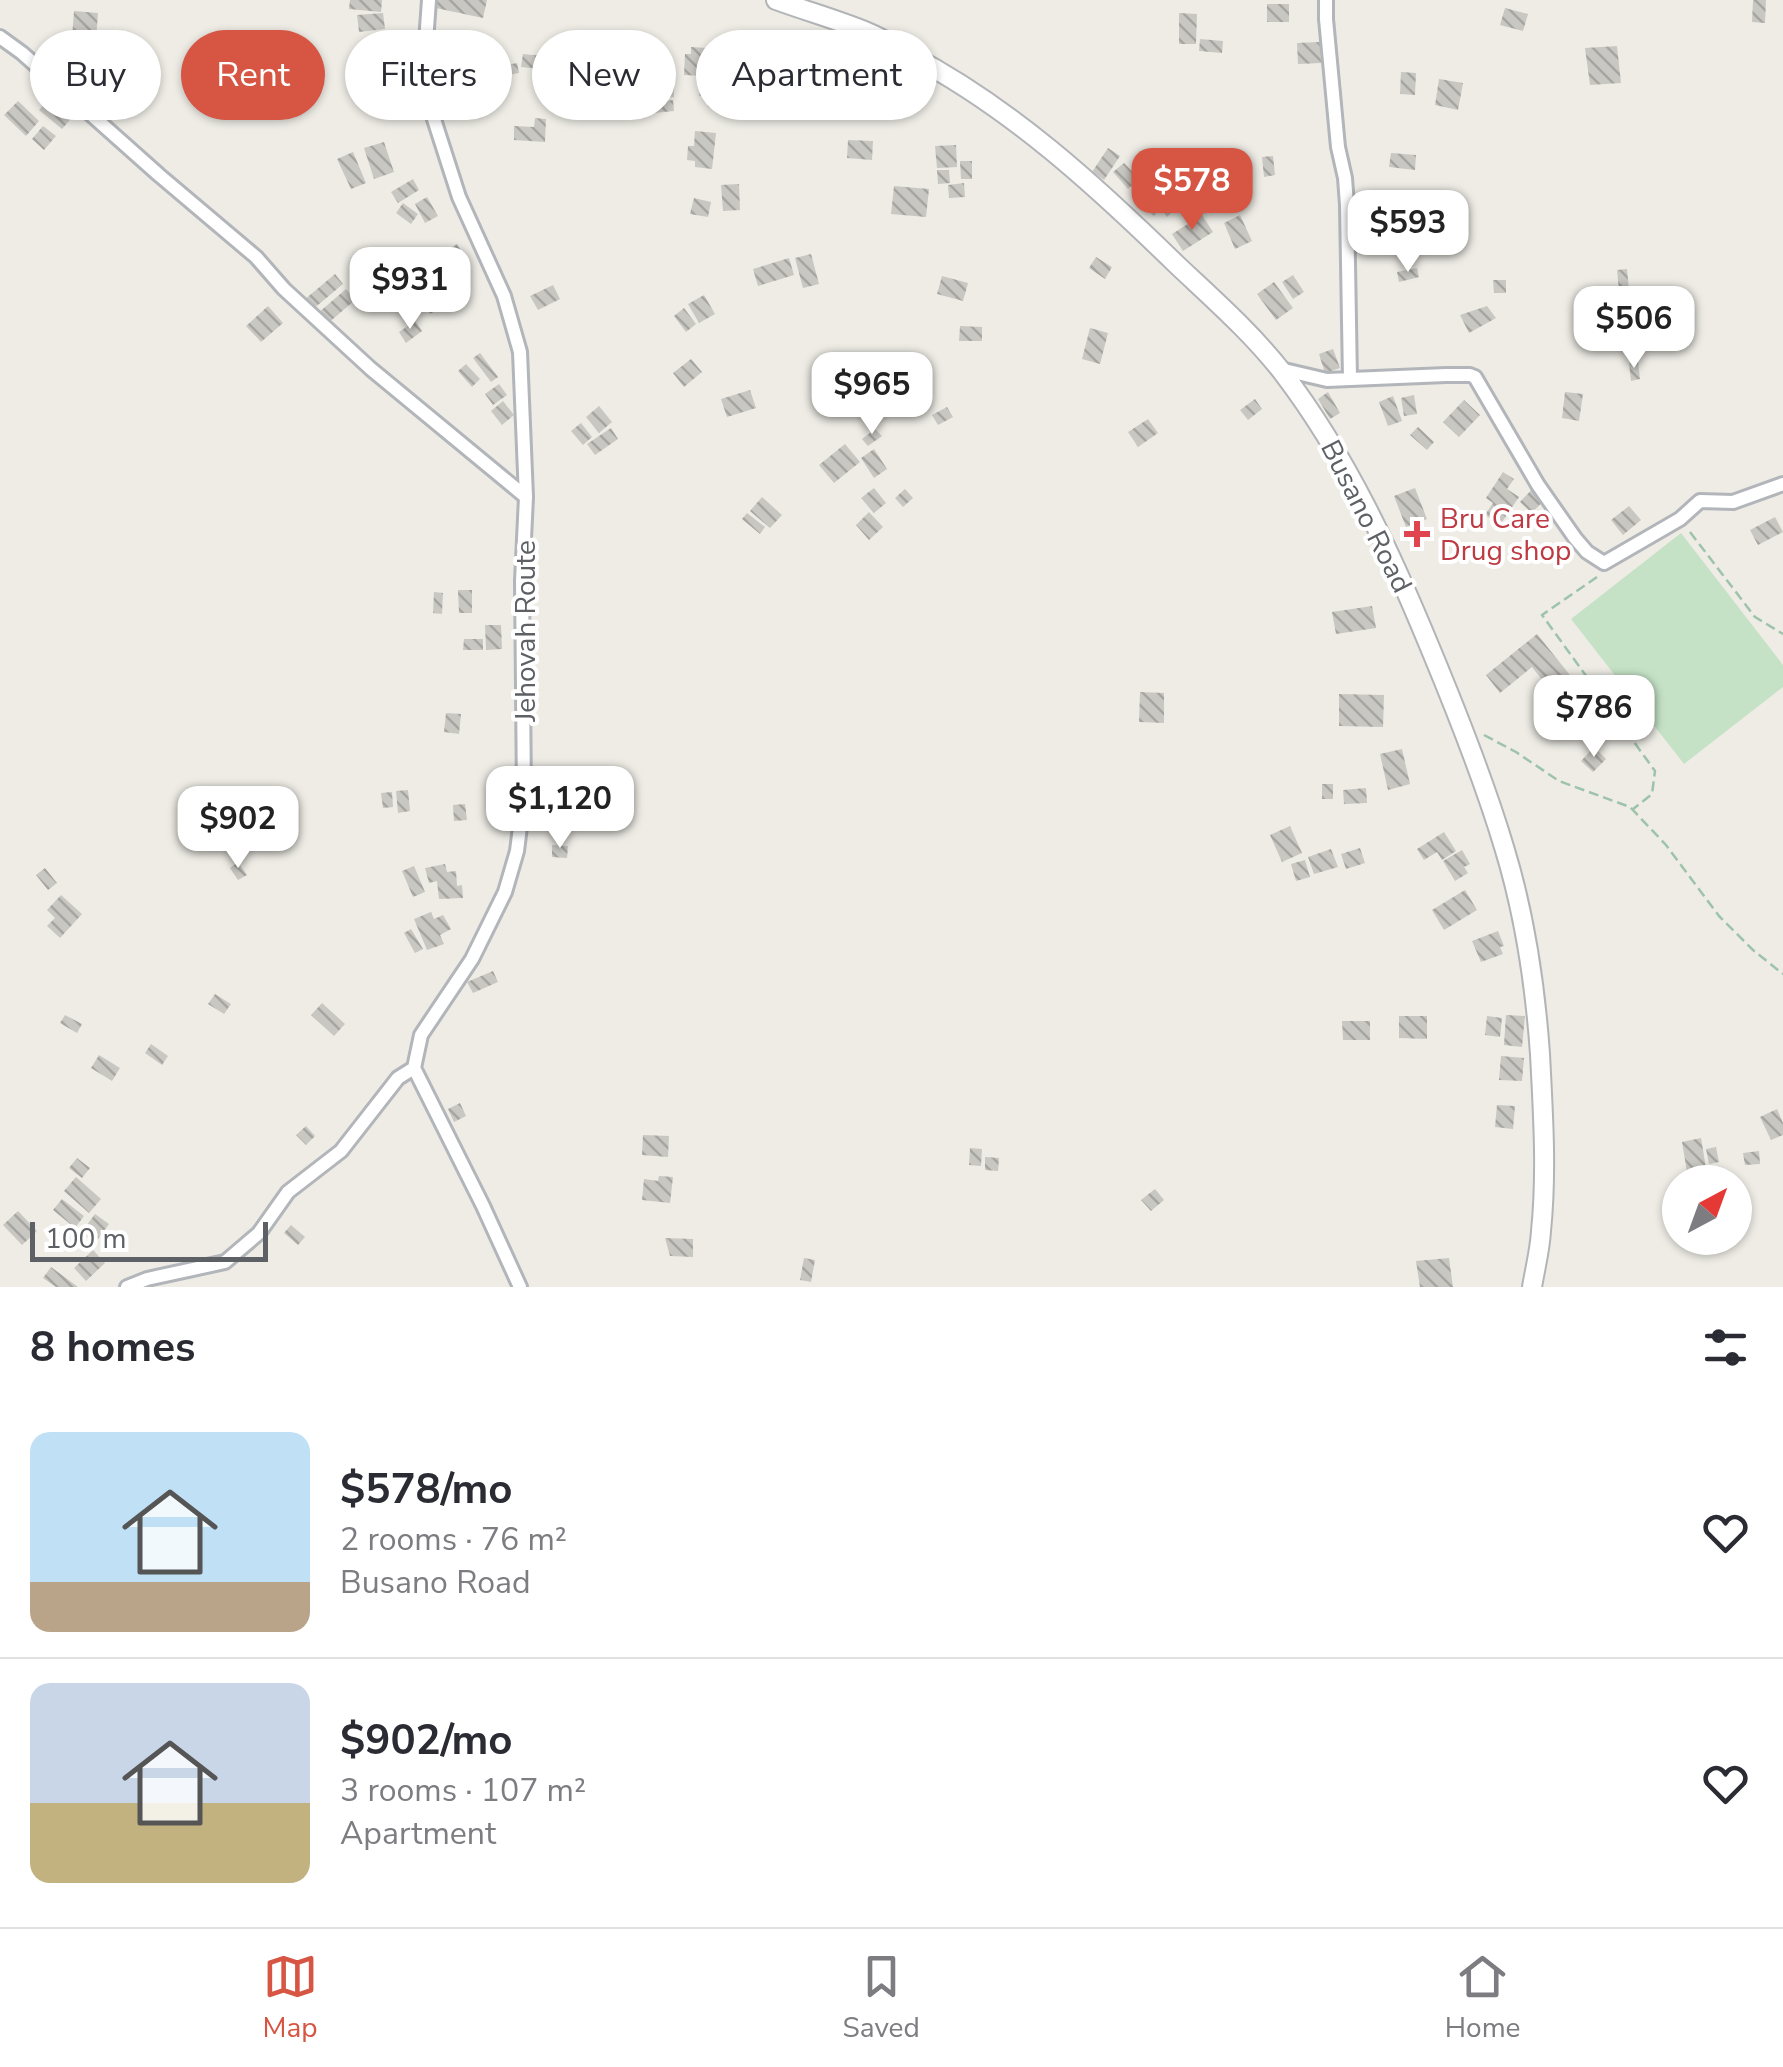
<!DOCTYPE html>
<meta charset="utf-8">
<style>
body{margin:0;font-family:"Nunito Sans",sans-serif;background:#f2f2f3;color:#2b2b33;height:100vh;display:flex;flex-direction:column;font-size:38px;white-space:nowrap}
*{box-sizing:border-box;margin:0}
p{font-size:32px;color:#7c7c81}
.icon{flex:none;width:55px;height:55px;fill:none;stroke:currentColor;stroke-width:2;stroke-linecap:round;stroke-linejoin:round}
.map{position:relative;height:1287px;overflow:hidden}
.drawer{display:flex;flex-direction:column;background:#fff;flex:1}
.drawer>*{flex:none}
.hud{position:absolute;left:30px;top:30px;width:1000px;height:90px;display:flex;gap:20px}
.needle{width:65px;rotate:41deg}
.tools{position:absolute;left:1662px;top:1165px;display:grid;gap:20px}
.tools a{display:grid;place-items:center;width:90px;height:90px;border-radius:50%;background:#fff;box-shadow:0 2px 8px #0004;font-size:50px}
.scale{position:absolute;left:30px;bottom:25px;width:238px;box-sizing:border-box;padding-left:10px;border:5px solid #5d6064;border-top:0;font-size:28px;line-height:35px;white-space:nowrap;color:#5d6064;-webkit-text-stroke:8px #fff;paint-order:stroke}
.price{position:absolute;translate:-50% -85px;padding:0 22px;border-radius:20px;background:#fff;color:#222;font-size:32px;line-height:65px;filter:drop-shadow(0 2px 5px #0008)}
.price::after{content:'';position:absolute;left:50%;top:60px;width:30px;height:22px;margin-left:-15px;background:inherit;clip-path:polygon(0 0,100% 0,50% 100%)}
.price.current{background:#d65543;color:#fff}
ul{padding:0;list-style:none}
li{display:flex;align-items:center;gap:30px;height:250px;padding:0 30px}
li+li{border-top:2px solid #e1e1e2}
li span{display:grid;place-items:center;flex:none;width:280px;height:200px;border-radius:20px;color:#555}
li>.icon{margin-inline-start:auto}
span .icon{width:120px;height:120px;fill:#fffc;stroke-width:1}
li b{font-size:42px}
h2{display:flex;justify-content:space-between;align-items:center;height:120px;padding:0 30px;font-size:42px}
.tag{padding:0 35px;border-radius:45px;background:#fff;box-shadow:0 2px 8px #0004;font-size:35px;line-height:90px}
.tag.current{background:#d65543;color:#fff}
.tabs{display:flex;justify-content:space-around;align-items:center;height:140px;border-top:2px solid #e1e1e2;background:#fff;font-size:28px;color:#7c7c81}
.tabs a{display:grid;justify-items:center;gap:5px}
.tabs .current{color:#d65543}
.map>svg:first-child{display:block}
.pitch{fill:#c5e2c6}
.building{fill:url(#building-back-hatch)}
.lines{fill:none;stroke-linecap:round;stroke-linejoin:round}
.street-casing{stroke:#b2b5b9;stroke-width:18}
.secondary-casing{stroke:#b2b4b8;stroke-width:22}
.path{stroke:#9ec3ab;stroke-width:2.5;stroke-dasharray:10 5;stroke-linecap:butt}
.street{stroke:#fff;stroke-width:12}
.secondary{stroke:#fff;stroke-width:18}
.health-dot{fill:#e0444e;stroke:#fff;stroke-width:4}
.labels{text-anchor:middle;stroke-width:8;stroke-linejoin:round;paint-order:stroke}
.street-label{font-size:28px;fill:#5d6064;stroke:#fff}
.health-label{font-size:28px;fill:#be3a42;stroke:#fff;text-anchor:start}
</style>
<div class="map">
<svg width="1783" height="1287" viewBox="0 0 1783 1287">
<defs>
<pattern id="building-back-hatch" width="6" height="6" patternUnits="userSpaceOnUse" patternTransform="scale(2.5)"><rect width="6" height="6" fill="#c9c7c2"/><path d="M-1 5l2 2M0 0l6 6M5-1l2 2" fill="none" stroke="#a6a5a1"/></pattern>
</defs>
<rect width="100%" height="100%" fill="#eeece5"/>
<!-- pitch -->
<path class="pitch" d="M 1681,533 L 1783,665 L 1783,687 L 1684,764 L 1571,619 Z"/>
<!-- building -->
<path class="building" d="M 350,0 L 382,0 L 381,12 L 349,9 Z
M 432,0 L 487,0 L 483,18 L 431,7 Z
M 1753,0 L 1766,0 L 1765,23 L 1752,22 Z
M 1267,4 L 1289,4 L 1289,22 L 1267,22 Z
M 1505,8 L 1528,14 L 1523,31 L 1500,25 Z
M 74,11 L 98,13 L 94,67 L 70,66 Z
M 383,13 L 385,29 L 359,32 L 357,15 Z
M 1179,13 L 1197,14 L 1196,44 L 1179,44 Z
M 1200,39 L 1223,41 L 1222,53 L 1199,51 Z
M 1320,42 L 1321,63 L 1298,64 L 1297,43 Z
M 1617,46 L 1621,83 L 1590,85 L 1585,48 Z
M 691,47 L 707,48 L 707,55 L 726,55 L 726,77 L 684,75 L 685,54 L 691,54 Z
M 523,54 L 542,56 L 540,69 L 521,67 Z
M 410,57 L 414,81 L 380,86 L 377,67 L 397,64 L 396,59 Z
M 517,63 L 519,73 L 502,76 L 501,66 Z
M 1401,72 L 1416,73 L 1415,95 L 1400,94 Z
M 652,75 L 663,75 L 664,79 L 673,79 L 674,97 L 636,99 L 634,80 L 652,80 Z
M 1439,79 L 1463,83 L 1458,110 L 1435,105 Z
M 700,86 L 727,87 L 726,108 L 708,107 L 708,96 L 699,96 Z
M 52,95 L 75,114 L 62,129 L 39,110 Z
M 673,100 L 674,111 L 654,113 L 653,103 Z
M 18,101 L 39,121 L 26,136 L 4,115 Z
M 535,118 L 546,119 L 545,142 L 514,140 L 514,126 L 534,127 Z
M 43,126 L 56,136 L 44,150 L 32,139 Z
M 695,131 L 716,133 L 712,169 L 695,167 L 695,161 L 687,160 L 688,146 L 694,146 Z
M 848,140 L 873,141 L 872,160 L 847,158 Z
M 384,142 L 394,172 L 374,179 L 364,148 Z
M 956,145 L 957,167 L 937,168 L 935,146 Z
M 1108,148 L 1120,156 L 1104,180 L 1092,172 Z
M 353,152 L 366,183 L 351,189 L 337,159 Z
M 1391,153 L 1416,155 L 1415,170 L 1389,167 Z
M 1169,155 L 1189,173 L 1176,187 L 1155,169 Z
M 1273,156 L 1275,175 L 1264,177 L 1262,157 Z
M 960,161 L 972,161 L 972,179 L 961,179 Z
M 1124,163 L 1139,179 L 1128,189 L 1113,172 Z
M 937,170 L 949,170 L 950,183 L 938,184 Z
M 413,179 L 419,190 L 398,203 L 391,192 Z
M 1216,182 L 1230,201 L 1216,211 L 1202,193 Z
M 964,183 L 965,197 L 949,198 L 948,185 Z
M 739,184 L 740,210 L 723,211 L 721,185 Z
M 894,186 L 929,189 L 926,217 L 891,214 Z
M 1154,191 L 1166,201 L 1154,216 L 1142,206 Z
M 1182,193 L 1187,199 L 1167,217 L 1162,210 Z
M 427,197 L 438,216 L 425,223 L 415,204 Z
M 694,198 L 711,202 L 708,217 L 690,214 Z
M 403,203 L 418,214 L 411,224 L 396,213 Z
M 1202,215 L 1213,232 L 1183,251 L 1172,234 Z
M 1240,215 L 1252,241 L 1235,249 L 1224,223 Z
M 457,244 L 467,261 L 455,268 L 445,252 Z
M 811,254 L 819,284 L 803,288 L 795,258 Z
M 1096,257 L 1112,267 L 1105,279 L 1089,268 Z
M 789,258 L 794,275 L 758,286 L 753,269 Z
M 1417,268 L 1419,277 L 1399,282 L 1397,272 Z
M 1627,269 L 1629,290 L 1619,291 L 1617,270 Z
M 335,274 L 343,284 L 312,310 L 304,300 Z
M 1293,275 L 1304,292 L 1293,299 L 1282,282 Z
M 942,276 L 968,283 L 963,301 L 937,294 Z
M 1493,280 L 1506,280 L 1506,293 L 1494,293 Z
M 1274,282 L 1293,308 L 1276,320 L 1257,294 Z
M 553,285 L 560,299 L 538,310 L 530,296 Z
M 346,289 L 355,300 L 326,325 L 317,314 Z
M 438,295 L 444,305 L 430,314 L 423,304 Z
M 704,295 L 715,314 L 699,323 L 688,304 Z
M 418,302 L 425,310 L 412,320 L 405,312 Z
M 268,306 L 283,323 L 261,342 L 246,326 Z
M 1487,306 L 1496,318 L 1469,333 L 1460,315 Z
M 684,308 L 696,324 L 686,332 L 674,316 Z
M 415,321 L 422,331 L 406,343 L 399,332 Z
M 960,326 L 982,327 L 982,341 L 959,341 Z
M 1090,328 L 1108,333 L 1100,364 L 1082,359 Z
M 1333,349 L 1340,368 L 1325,373 L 1319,354 Z
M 480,353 L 498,377 L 491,382 L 473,358 Z
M 691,359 L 702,372 L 684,387 L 673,373 Z
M 1638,362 L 1640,379 L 1631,381 L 1629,363 Z
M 466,364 L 480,379 L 472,387 L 458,371 Z
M 499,384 L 507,395 L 493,405 L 485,394 Z
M 750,390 L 756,408 L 727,417 L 721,399 Z
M 1328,392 L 1340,413 L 1330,419 L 1318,399 Z
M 1565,392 L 1583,394 L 1579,421 L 1562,418 Z
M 1414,395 L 1417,414 L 1404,416 L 1401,398 Z
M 1393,396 L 1402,421 L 1388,426 L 1379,402 Z
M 1255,399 L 1262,409 L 1248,420 L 1240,410 Z
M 1464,400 L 1480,415 L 1459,437 L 1443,422 Z
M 503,401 L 514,415 L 502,425 L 491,411 Z
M 599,406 L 612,422 L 599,433 L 586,417 Z
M 947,407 L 953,417 L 938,425 L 932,415 Z
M 1148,419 L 1158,433 L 1138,447 L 1128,432 Z
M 581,423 L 592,437 L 583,445 L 571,431 Z
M 1418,427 L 1434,442 L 1427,450 L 1410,435 Z
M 611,428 L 618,439 L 595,455 L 587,444 Z
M 875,429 L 882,436 L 868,446 L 862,439 Z
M 845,444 L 860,462 L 834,483 L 819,465 Z
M 874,449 L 887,469 L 874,478 L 861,458 Z
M 1503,472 L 1514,479 L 1507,489 L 1519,497 L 1500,525 L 1485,515 L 1493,503 L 1486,498 Z
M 1534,487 L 1546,498 L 1532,513 L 1520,502 Z
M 874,488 L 886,503 L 874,513 L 861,498 Z
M 1415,488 L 1427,519 L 1406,527 L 1394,496 Z
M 905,489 L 913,498 L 903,507 L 895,498 Z
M 762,497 L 782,515 L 770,528 L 750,511 Z
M 1629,506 L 1641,520 L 1623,535 L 1611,520 Z
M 869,512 L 883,527 L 869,540 L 856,525 Z
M 747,513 L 765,527 L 760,534 L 742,519 Z
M 1775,517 L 1783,532 L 1758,545 L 1750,530 Z
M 458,590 L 472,590 L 472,613 L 459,613 Z
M 434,592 L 443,593 L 442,614 L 433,613 Z
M 1372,606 L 1376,628 L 1336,634 L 1332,612 Z
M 485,625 L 501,625 L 502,649 L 486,650 Z
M 1537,634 L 1598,710 L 1578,725 L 1532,667 L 1500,693 L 1486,675 Z
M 464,639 L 483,639 L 483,650 L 463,650 Z
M 1140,692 L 1164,693 L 1164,723 L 1139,722 Z
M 1339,694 L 1384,695 L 1383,727 L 1339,726 Z
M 446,713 L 461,714 L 459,734 L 444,732 Z
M 1594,747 L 1606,759 L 1593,772 L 1581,761 Z
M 1402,749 L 1410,784 L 1388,790 L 1380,754 Z
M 1322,784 L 1333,784 L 1333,799 L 1322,799 Z
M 1366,788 L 1367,803 L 1344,804 L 1343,790 Z
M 408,790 L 410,811 L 398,813 L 396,791 Z
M 392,792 L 393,807 L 383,808 L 381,793 Z
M 465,804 L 467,820 L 454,821 L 453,805 Z
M 1290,826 L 1302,853 L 1282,862 L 1270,835 Z
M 1444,832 L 1456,851 L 1442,860 L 1437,852 L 1424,860 L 1417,849 Z
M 552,845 L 568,846 L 567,858 L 552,857 Z
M 1360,848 L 1365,863 L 1346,869 L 1341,854 Z
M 1331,849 L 1338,867 L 1314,874 L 1308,857 Z
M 1462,850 L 1470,864 L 1464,867 L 1468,873 L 1455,881 L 1443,861 Z
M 1305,860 L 1310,877 L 1296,881 L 1291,864 Z
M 238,862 L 247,875 L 238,880 L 230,868 Z
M 445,864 L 447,872 L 456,871 L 457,886 L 462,885 L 463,898 L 439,899 L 437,881 L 429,883 L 425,868 Z
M 414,866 L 425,892 L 413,897 L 402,871 Z
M 45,868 L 57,883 L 48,890 L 36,875 Z
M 1465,890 L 1477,910 L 1444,930 L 1432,910 Z
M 61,895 L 82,914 L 60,938 L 47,926 L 55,918 L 47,910 Z
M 431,912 L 434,919 L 443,915 L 451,929 L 440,935 L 444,944 L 427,950 L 414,919 Z
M 411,929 L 423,949 L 415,953 L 404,933 Z
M 1498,931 L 1504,946 L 1500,947 L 1503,954 L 1481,962 L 1472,941 Z
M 493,971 L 498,982 L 473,993 L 467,982 Z
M 215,994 L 231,1004 L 224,1014 L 208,1004 Z
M 322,1003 L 345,1024 L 334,1036 L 311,1015 Z
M 65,1015 L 82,1024 L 77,1033 L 60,1023 Z
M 1506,1015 L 1525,1016 L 1522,1047 L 1504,1045 Z
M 1399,1016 L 1427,1016 L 1427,1039 L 1399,1038 Z
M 1487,1016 L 1502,1018 L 1500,1037 L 1485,1035 Z
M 1342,1021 L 1370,1021 L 1370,1040 L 1343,1040 Z
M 151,1044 L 168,1056 L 162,1065 L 145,1053 Z
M 99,1055 L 120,1068 L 112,1081 L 91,1068 Z
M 1501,1056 L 1524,1058 L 1522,1081 L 1499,1080 Z
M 460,1103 L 466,1116 L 454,1122 L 448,1109 Z
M 1497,1105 L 1515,1106 L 1513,1129 L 1495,1127 Z
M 1777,1109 L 1783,1123 L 1783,1135 L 1771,1140 L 1760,1117 Z
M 306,1126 L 315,1136 L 306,1145 L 296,1135 Z
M 643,1135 L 669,1136 L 668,1157 L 642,1155 Z
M 1701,1138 L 1706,1168 L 1687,1172 L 1682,1142 Z
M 1716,1147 L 1719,1162 L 1709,1164 L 1706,1149 Z
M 970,1148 L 982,1149 L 981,1166 L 969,1165 Z
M 1759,1151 L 1760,1164 L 1745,1165 L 1743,1153 Z
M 985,1157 L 999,1158 L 998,1171 L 985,1170 Z
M 77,1158 L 90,1168 L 82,1178 L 69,1168 Z
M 659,1176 L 673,1177 L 670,1203 L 642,1200 L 644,1179 L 658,1181 Z
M 76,1177 L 101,1199 L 89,1213 L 64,1191 Z
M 1155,1189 L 1164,1200 L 1151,1211 L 1141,1200 Z
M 62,1199 L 84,1216 L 75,1228 L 53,1210 Z
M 18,1211 L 37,1231 L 22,1245 L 3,1225 Z
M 95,1214 L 109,1224 L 95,1243 L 81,1233 Z
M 291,1225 L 305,1237 L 298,1245 L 284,1233 Z
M 665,1238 L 693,1239 L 693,1257 L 670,1256 Z
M 93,1250 L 105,1263 L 86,1281 L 74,1268 Z
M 804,1258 L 815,1260 L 811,1282 L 800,1280 Z
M 1449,1258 L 1453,1287 L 1420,1287 L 1416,1261 Z
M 51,1267 L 78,1287 L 56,1287 L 43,1278 Z"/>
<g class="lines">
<!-- street casing -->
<g class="street-casing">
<path id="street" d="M 429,0 L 426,42 L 432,113 L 459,197 L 504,296 L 520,352 L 526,497 L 522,581 L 524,795 L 517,851 L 505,892 L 472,959 L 421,1035 L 414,1068 L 483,1206 L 520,1287
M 1326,0 L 1326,19 L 1338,147 L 1345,178 L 1347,205 L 1350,379
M 0,37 L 22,53 L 159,175 L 256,257 L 284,289 L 371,369 L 526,497
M 1280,369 L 1327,380 L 1446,375 L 1470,375 L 1475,377 L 1538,485 L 1575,538 L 1587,552 L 1604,563 L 1680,519 L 1700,501 L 1733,502 L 1783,484
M 127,1287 L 147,1279 L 225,1262 L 259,1233 L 288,1192 L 341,1151 L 398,1078 L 414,1068"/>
</g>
<!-- secondary casing -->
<g class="secondary-casing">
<path id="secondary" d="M 776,0 C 806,11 838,20 867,32 C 882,38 896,47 910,55 C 1011,108 1095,185 1176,264 C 1213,299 1252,333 1283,373 C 1347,457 1391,553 1431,650 C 1458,715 1484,780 1504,847 C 1525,915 1535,983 1540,1054 C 1543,1113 1547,1172 1541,1231 C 1540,1250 1535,1269 1532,1287"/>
</g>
<!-- path -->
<path class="path" d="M 1690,532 L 1755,617 L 1783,634
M 1597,577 L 1542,615 L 1655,771 L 1652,794 L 1632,810
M 1484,735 L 1516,752 L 1559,781 L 1630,807 L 1666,845 L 1719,916 L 1753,950 L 1783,974"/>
<!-- street -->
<use href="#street" class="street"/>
<!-- secondary -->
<use href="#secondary" class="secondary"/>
</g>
<!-- markers -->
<path class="health-dot" d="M1412 519h10v10h10v10h-10v10h-10v-10h-10v-10h10z"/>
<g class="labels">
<!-- street labels -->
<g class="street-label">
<text transform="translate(1367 516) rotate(63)" y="10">Busano Road</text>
<text transform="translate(525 631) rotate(-90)" y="10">Jehovah Route</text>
</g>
<!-- health labels -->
<g class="health-label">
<text x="1440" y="528">Bru Care<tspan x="1440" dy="32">Drug shop</tspan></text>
</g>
</g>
</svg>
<div class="tools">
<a><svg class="needle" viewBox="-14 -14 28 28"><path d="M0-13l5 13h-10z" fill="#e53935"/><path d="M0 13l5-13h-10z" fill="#7c7c81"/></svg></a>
</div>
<div class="scale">100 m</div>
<b class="price current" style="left:1192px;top:233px">$578</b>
<b class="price" style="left:1408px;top:275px">$593</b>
<b class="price" style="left:410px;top:332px">$931</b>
<b class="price" style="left:1634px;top:371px">$506</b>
<b class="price" style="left:872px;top:437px">$965</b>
<b class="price" style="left:1594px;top:760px">$786</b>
<b class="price" style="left:560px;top:851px">$1,120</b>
<b class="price" style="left:238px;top:871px">$902</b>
<div class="hud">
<a class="tag">Buy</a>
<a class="tag current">Rent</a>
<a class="tag">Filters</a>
<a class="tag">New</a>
<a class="tag">Apartment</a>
</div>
</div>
<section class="drawer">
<h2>8 homes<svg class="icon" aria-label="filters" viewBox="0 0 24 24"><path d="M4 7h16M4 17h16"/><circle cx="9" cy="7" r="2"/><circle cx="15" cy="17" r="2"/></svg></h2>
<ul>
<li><span style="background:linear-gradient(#bfe0f5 75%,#b9a48a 0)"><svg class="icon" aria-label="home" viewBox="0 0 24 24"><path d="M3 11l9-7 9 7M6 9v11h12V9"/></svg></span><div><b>$578/mo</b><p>2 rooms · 76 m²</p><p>Busano Road</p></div><svg class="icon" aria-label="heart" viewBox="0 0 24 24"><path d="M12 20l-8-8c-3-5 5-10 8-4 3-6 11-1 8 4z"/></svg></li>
<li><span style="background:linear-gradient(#c9d6e8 60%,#c2b280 0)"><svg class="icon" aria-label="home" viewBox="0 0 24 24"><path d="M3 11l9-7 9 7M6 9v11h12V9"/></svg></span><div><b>$902/mo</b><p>3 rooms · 107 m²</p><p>Apartment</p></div><svg class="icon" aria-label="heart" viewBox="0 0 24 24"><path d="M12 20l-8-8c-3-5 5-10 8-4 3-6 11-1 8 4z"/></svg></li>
</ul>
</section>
<nav class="tabs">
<a class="current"><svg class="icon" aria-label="map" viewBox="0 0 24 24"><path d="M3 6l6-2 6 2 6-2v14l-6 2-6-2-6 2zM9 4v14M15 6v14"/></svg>Map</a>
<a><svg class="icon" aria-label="saved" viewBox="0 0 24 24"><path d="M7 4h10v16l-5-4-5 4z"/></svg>Saved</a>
<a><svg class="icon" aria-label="home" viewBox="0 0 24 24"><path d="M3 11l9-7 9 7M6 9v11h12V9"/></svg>Home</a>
</nav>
